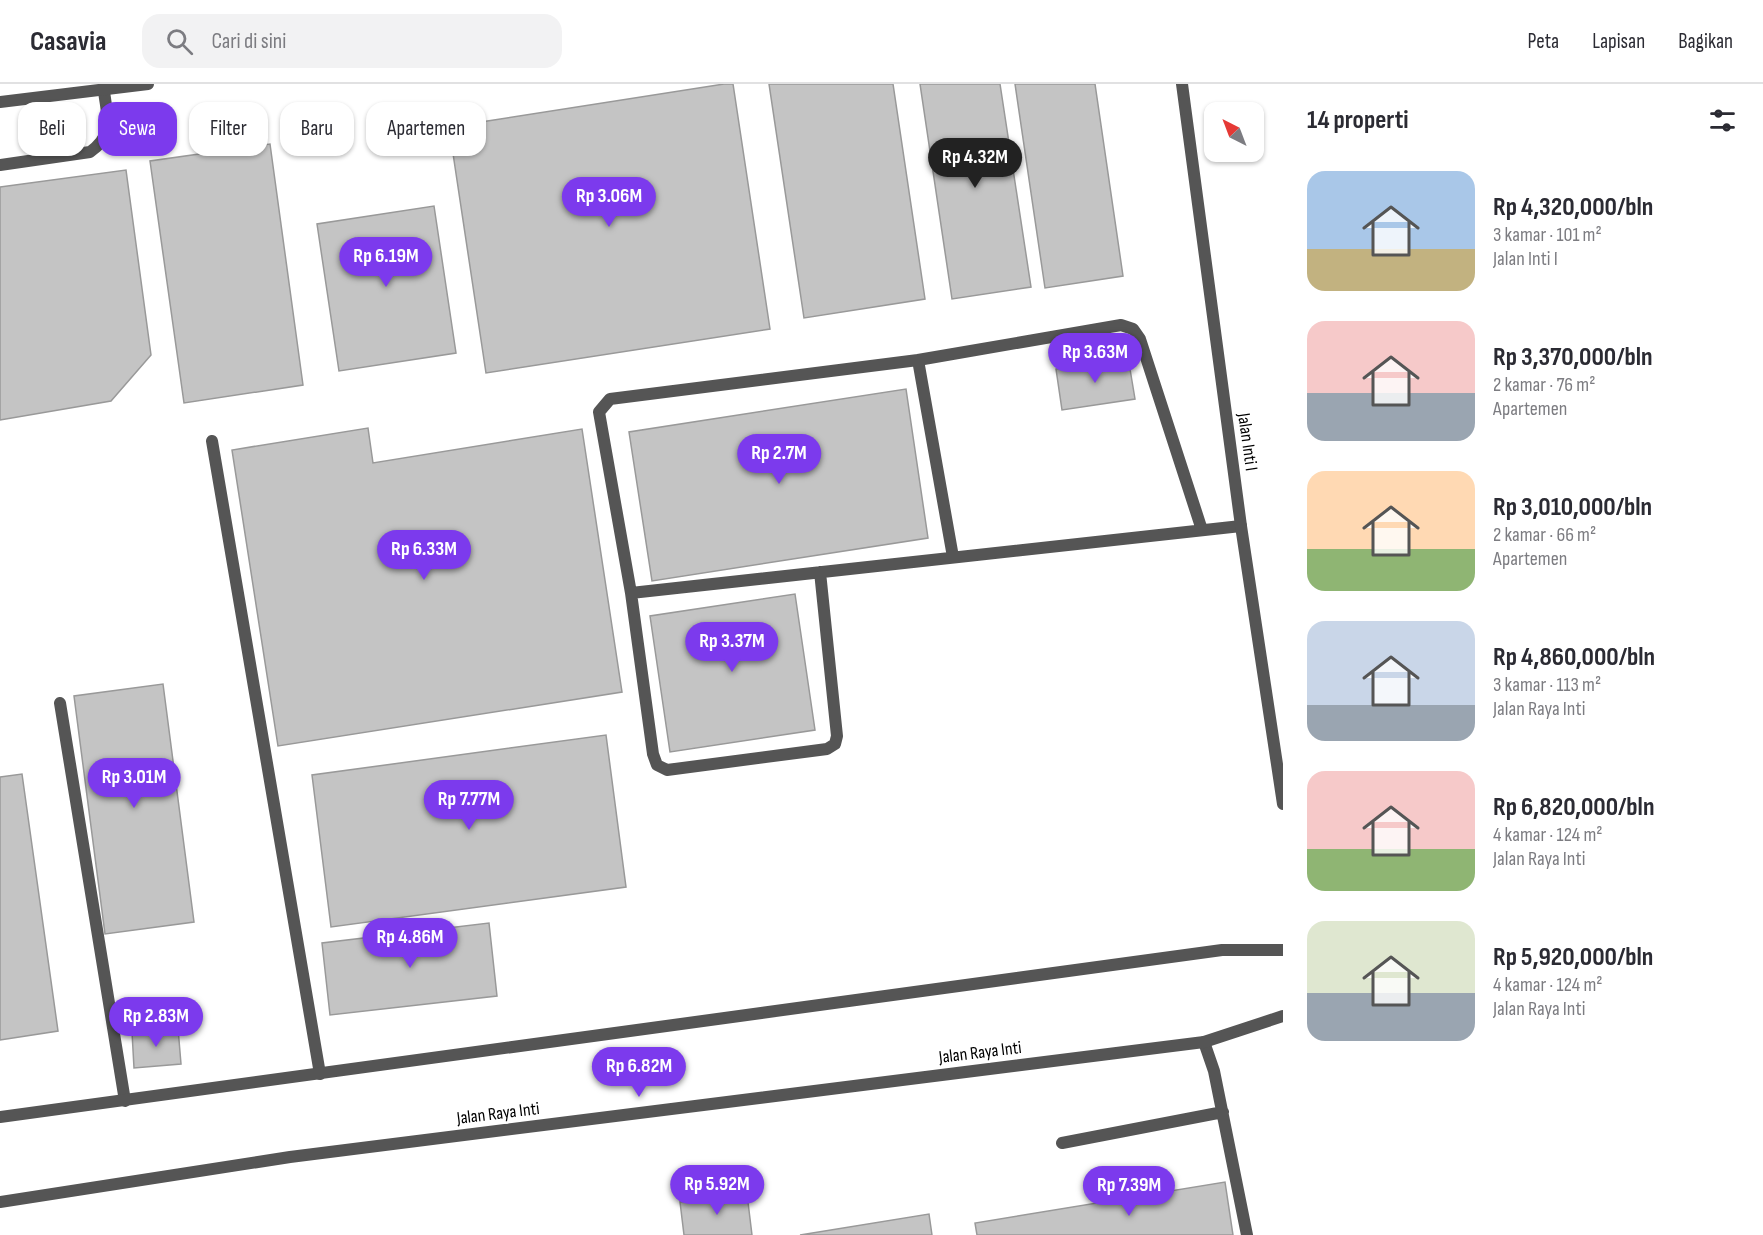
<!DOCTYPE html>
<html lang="id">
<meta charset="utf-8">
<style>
body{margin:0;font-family:"Sofia Sans Condensed",sans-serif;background:#f2f2f3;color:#2b2b33;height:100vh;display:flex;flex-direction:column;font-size:22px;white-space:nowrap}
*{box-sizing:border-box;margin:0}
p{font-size:20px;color:#7c7c81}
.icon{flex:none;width:33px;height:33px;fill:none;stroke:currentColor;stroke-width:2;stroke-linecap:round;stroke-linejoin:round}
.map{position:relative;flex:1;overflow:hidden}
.side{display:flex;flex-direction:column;background:#fff;width:480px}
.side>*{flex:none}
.guide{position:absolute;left:18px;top:18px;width:570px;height:54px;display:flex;gap:12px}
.needle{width:39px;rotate:318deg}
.controls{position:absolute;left:1204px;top:18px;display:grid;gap:12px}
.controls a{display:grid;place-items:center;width:60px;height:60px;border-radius:12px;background:#fff;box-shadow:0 2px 4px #0004;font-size:30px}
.price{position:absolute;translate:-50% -51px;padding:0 14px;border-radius:21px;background:#7c3aed;color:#fff;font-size:20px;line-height:39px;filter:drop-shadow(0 2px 3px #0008)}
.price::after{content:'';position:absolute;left:50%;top:36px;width:18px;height:14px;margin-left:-9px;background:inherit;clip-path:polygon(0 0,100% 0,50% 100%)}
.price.current{background:#222;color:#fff}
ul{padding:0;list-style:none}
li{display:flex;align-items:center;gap:18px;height:150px;padding:0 24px}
li span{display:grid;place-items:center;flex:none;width:168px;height:120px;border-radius:18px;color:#555}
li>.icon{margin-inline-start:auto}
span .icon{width:72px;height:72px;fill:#fffc;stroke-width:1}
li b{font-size:26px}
h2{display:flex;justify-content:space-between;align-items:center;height:72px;padding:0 24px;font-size:26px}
.chip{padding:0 21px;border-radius:18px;background:#fff;box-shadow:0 2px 4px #0004;font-size:21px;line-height:54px}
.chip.current{background:#7c3aed;color:#fff}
header{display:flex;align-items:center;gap:36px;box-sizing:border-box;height:84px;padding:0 30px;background:#fff;border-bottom:2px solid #e1e1e2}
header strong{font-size:28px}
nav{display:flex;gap:33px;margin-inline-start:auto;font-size:21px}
.search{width:420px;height:54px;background:#f2f2f3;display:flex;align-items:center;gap:15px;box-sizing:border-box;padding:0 21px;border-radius:18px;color:#7c7c81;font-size:22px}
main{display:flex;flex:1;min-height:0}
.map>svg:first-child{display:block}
.building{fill:#c4c4c4;stroke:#999;stroke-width:1.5}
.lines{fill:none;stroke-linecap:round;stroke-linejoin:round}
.lane{stroke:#555;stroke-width:12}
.street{stroke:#555;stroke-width:12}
.labels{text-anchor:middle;stroke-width:5;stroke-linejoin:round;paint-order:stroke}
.street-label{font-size:18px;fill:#000;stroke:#fff}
</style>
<header>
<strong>Casavia</strong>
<div class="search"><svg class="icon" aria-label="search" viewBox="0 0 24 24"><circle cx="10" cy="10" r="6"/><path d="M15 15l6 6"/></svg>Cari di sini</div>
<nav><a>Peta</a><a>Lapisan</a><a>Bagikan</a></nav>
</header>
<main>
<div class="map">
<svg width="1283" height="1151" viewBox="0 0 1283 1151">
<rect width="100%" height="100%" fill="#fff"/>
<!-- building -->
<path class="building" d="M 724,0 L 733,0 L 770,245 L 486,289 L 449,43 Z
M 769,0 L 893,0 L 925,215 L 804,234 Z
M 920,0 L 1000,0 L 1031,203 L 952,215 Z
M 1015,0 L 1095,0 L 1123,192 L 1045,204 Z
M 270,60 L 303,301 L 184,319 L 150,77 Z
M 126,86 L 151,271 L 111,317 L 0,336 L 0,103 Z
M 434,122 L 456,269 L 339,287 L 317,140 Z
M 1128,273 L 1135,315 L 1062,326 L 1056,285 Z
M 906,305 L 928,454 L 652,497 L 629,348 Z
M 368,344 L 373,379 L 582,345 L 622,608 L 278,662 L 232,366 Z
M 795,510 L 815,646 L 670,668 L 650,532 Z
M 163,600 L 194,838 L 105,850 L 74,612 Z
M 606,651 L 626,803 L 331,843 L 312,691 Z
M 22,690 L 58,947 L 0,956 L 0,693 Z
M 489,839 L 497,912 L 330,931 L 322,859 Z
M 178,944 L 181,980 L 134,984 L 132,948 Z
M 1225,1098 L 1233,1151 L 977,1151 L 975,1139 Z
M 747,1110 L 752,1151 L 684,1151 L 680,1118 Z
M 929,1130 L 932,1151 L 800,1151 Z"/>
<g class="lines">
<!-- lane -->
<path class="lane" d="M 0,81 L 90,68 C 115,50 107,33 104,7
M 918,276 L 953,473
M 212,357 L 320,990
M 820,488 L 837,652 L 835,660 L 827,665 L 667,686 L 657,681 L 653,670 L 631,509 L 599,328 L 610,315 L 918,276 L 1121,241 L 1133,245 L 1140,255 L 1202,446
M 631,509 L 1241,442
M 60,619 L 125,1017
M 1204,958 L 1214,987 L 1247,1151
M 1062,1059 L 1223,1028"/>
<!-- street -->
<path class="street" d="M 1182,0 L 1241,442 L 1283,720
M 0,18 L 148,0
M 0,1033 L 1222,866 L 1283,866
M 0,1118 L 290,1073 L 1204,958 L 1283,932"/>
</g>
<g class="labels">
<!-- street labels -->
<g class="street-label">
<text transform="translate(1248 358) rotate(82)" y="6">Jalan Inti I</text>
<text transform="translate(980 968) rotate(-7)" y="6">Jalan Raya Inti</text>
<text transform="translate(498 1029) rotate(-7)" y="6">Jalan Raya Inti</text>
</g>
</g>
</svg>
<div class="controls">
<a><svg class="needle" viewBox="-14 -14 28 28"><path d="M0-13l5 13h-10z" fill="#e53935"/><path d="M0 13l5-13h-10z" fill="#7c7c81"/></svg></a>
</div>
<b class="price current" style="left:975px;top:105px">Rp 4.32M</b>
<b class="price" style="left:609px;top:144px">Rp 3.06M</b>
<b class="price" style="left:386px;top:204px">Rp 6.19M</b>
<b class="price" style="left:1095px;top:300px">Rp 3.63M</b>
<b class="price" style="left:779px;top:401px">Rp 2.7M</b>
<b class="price" style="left:424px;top:497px">Rp 6.33M</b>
<b class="price" style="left:732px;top:589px">Rp 3.37M</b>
<b class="price" style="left:134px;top:725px">Rp 3.01M</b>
<b class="price" style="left:469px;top:747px">Rp 7.77M</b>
<b class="price" style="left:410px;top:885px">Rp 4.86M</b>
<b class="price" style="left:156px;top:964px">Rp 2.83M</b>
<b class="price" style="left:639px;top:1014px">Rp 6.82M</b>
<b class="price" style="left:717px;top:1132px">Rp 5.92M</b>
<b class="price" style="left:1129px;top:1133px">Rp 7.39M</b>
<div class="guide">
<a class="chip">Beli</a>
<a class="chip current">Sewa</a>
<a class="chip">Filter</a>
<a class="chip">Baru</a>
<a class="chip">Apartemen</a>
</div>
</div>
<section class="side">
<h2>14 properti<svg class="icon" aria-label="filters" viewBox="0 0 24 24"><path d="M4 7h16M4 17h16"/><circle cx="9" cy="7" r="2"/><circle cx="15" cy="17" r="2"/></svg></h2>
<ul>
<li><span style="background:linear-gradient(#a9c7e8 65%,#c2b280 0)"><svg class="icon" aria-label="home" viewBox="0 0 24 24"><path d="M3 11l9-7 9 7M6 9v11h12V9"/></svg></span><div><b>Rp 4,320,000/bln</b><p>3 kamar · 101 m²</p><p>Jalan Inti I</p></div></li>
<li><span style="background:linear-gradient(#f6c9c9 60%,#9aa5b1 0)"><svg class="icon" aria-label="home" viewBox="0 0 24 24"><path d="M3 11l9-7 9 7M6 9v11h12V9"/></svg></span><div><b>Rp 3,370,000/bln</b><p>2 kamar · 76 m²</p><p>Apartemen</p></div></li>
<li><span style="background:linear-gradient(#ffd9b3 65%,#8fb573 0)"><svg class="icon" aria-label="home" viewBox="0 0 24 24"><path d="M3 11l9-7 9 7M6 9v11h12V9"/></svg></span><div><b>Rp 3,010,000/bln</b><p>2 kamar · 66 m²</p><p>Apartemen</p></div></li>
<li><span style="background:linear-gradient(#c9d6e8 70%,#9aa5b1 0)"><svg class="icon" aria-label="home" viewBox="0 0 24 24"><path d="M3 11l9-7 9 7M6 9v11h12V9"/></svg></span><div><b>Rp 4,860,000/bln</b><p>3 kamar · 113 m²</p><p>Jalan Raya Inti</p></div></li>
<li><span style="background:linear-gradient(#f6c9c9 65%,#8fb573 0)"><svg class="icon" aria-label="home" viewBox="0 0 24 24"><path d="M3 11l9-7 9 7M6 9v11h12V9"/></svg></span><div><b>Rp 6,820,000/bln</b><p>4 kamar · 124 m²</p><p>Jalan Raya Inti</p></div></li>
<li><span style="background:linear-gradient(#dfe7d0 60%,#9aa5b1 0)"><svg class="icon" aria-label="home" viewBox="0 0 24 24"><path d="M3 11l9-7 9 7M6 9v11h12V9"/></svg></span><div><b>Rp 5,920,000/bln</b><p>4 kamar · 124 m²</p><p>Jalan Raya Inti</p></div></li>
</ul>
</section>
</main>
